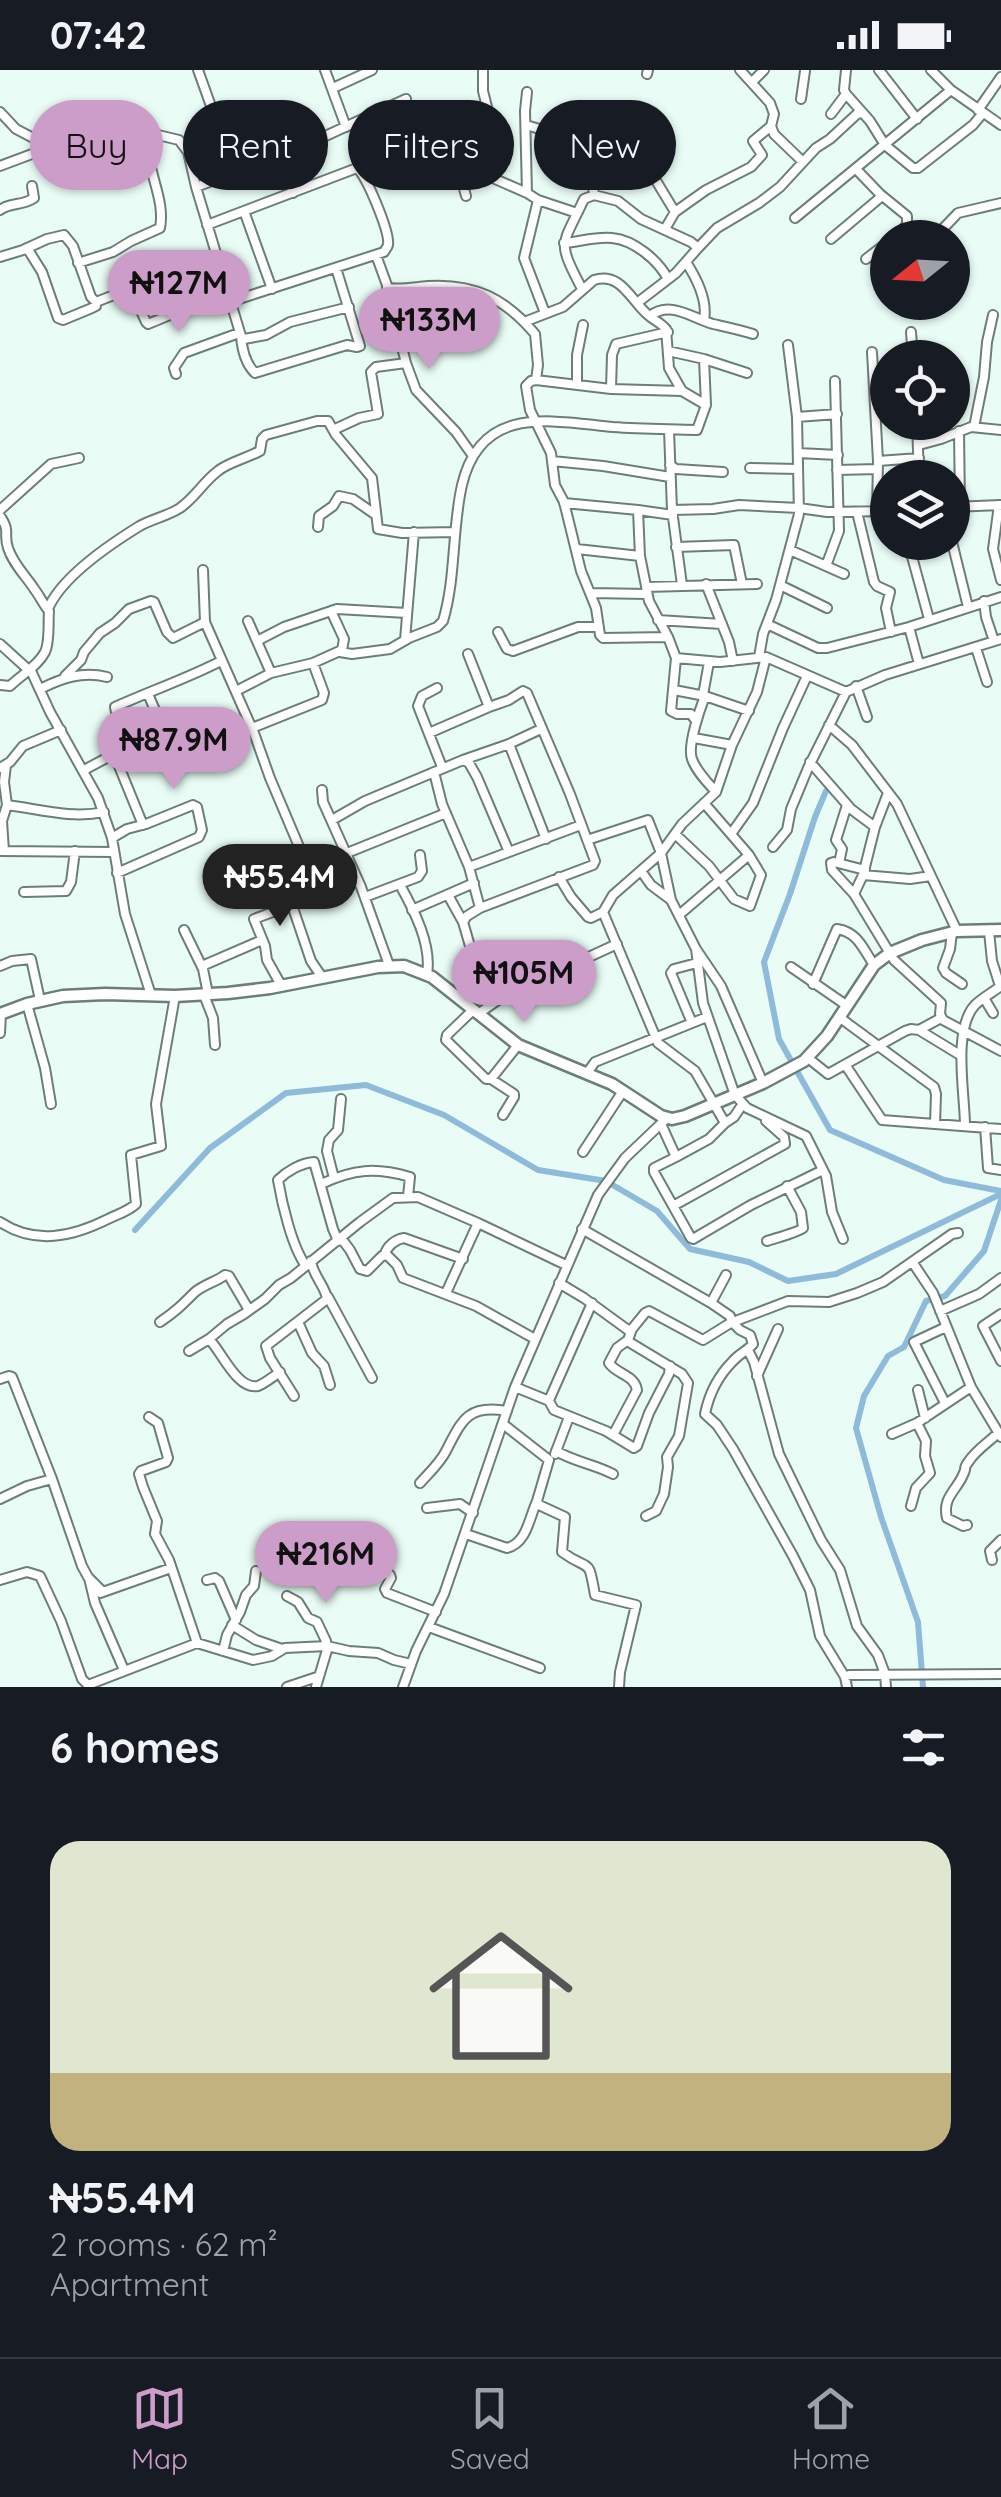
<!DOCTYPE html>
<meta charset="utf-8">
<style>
body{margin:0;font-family:Quicksand,sans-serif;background:#242831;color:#f1f3f6;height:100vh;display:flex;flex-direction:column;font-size:38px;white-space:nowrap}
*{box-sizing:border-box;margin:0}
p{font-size:32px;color:#9ea1a6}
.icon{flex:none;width:55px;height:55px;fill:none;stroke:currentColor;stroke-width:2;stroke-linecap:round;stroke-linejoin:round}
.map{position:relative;height:1617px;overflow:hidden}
.sheet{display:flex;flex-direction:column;background:#171b24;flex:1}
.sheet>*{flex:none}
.banner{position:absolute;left:30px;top:30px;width:942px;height:90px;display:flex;gap:20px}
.needle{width:65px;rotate:252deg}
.fabs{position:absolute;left:870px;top:150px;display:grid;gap:20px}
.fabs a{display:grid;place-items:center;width:100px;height:100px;border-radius:50%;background:#171b24;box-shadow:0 2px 8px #0004;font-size:50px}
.price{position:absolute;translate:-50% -85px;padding:0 22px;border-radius:35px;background:#cd9dc9;color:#111;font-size:32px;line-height:65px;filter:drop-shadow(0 2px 5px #0008)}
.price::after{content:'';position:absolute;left:50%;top:60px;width:30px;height:22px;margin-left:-15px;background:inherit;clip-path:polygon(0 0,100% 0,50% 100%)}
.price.active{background:#222;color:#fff}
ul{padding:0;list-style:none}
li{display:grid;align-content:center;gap:20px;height:530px;padding:0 50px}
li span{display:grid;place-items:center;height:310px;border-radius:30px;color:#555}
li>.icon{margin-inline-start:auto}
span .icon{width:180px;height:180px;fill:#fffc;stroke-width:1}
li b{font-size:42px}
h2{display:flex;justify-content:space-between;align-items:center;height:120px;padding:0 50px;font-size:42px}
.tag{padding:0 35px;border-radius:45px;background:#171b24;box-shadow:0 2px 8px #0004;font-size:35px;line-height:90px}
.tag.active{background:#cd9dc9;color:#111}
.status{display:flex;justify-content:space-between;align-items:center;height:70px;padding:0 50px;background:#171b24;direction:ltr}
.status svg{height:28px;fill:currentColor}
.menu{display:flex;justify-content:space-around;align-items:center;height:140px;border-top:2px solid #363941;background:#171b24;font-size:28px;color:#9ea1a6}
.menu a{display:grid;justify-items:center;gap:5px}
.menu .active{color:#cd9dc9}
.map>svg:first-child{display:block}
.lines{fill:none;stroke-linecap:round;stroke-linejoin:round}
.river{stroke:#8ebbd9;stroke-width:6}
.minor-casing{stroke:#6d7e78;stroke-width:12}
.major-casing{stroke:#6d7e78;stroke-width:15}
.minor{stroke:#fff;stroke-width:8}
.major{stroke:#fff;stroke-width:10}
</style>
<div class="status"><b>07:42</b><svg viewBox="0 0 49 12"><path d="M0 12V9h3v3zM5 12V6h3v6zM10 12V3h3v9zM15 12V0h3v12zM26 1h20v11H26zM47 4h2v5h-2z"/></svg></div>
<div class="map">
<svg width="1001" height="1617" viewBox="0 0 1001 1617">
<rect width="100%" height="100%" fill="#e9fcf5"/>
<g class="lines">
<!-- river -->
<path class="river" d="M 826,721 L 815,747 L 790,824 L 764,892 L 779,969 L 830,1060 L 944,1110 L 1001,1121
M 135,1160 L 210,1078 L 286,1023 L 366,1015 L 444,1045 L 538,1100 L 606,1111 L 657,1141 L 690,1179 L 749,1192 L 788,1211 L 836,1204 L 1001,1124
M 923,1617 L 918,1552 L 881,1447 L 856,1358 L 864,1326 L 888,1286 L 904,1277 L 926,1231 L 945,1226 L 984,1181 L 1001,1130"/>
<!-- minor casing -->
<g class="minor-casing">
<path id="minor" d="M 198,0 L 235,103
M 325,0 L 346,57
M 483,0 L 483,21 L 490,49 L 494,107
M 740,0 L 770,33 L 774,44 L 771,56 L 774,64 L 803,92
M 846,0 L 844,20 L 846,24 L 870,51 L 885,75 L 913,98 L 918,98 L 973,55 L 983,43
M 879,0 L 917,49
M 931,0 L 951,20 L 1001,55
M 647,4 L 648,0
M 752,12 L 764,0
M 333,18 L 372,0
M 801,29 L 805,1
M 978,40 L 1001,7
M 0,42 L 16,59 L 37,70 L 43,79
M 831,44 L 846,24
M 599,50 L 591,98 L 594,125 L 618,131 L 641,149 L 691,172 L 698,178 L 676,203 L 637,233
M 526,55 L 553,63 L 556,59 L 556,48 L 560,44 L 617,52 L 629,57 L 636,68 L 646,94 L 675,142 L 665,159
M 280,85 L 293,123
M 0,96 L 56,75 L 83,71 L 104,53 L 119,53 L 137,60 L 179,70 L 188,82 L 196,117 L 241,266 C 242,280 245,293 255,303 L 347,275 L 357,277 L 360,276 L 336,198
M 357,98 L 405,78
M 856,99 L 880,124 L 907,146 L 907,155 L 894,168
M 196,117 L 295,80 L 406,29
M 527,123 L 525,41 L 527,22
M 466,126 L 461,108 L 463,100 L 470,98 L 527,123 L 538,130 L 577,143
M 538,130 L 524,188 L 545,243
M 0,140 C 10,132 23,136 34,128 L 32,116
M 244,141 L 272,219
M 675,142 L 706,120 L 751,97 L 762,85 L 753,71 L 771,56
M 795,148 L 951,20
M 934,168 L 958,143 L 1001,133
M 831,169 L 882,126
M 564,173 C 579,172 596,166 612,168 C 634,170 658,190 668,209
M 27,178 L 42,202 L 58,248 L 63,250 L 92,238 L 96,236 L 96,232 L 119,223 L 127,222 L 135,228 L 146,252 L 148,254 L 218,225 L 228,224 L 239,229 L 384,182 C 385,180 387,178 388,175 C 390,162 367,107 357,98 L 207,155
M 698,178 L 717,158 L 759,133 L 780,117 L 816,78 L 830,69 L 857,44 L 861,43
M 376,185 L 388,218 C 401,220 415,217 428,216 C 474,213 506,229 535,264 L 538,295 L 536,310
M 0,187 L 23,180 L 47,169 L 64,165 L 73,176 L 91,227 L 96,232
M 866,189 L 888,172
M 686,192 C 697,209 708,230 704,250
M 78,193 L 113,182 L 131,171 L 160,158 C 166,127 144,98 149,67 L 153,64
M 387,218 L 406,293
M 582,219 C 556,169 562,177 584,129 L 594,125
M 650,246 C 670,230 692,248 713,254 C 726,257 740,260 753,264
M 524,252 L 563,237 L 594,210 C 621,202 630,229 647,244 C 653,250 660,252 666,259 L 669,298 L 682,321
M 911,262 L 913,288
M 241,266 L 244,269 L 266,265 L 290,252 L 349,237
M 668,281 L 704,289 L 747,303
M 872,282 L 878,391 L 877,441
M 176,304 L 174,298 L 184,283 L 239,263
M 577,315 L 577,285 L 583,255
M 611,319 L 612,285 L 616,274 L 668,262
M 797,347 L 837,344
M 917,352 L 919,408
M 974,357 L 984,307 L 987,272 L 993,245
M 333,360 L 359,348 L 378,344 L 371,302 L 376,297 L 406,293 L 416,320 L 456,362 L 473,386
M 669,360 L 672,440 L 682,515
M 959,361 L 960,436
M 919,375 L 941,369 L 971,357 L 1001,360
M 798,383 L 838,385
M 552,391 L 603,396 L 670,407
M 878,391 L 919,388
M 670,395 L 676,399 L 723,402
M 750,398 L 798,399
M 837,400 L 878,399
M 564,433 L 638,440 L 640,486
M 999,435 L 993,479 L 1001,510
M 952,437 L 1001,435
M 0,440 L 51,394 L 79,388
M 638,440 L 673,445
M 672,440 L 713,439 L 739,435 L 799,438 L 827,442 L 888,441
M 857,442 L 874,512 L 877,516 L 890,522 L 886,538 L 891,562
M 0,446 C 11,462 3,463 8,478 C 13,494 26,506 35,520 C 41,528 43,534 49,541 C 48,553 50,572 45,582 C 38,596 21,605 10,616 L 0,615
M 318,457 L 319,446 L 333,436 L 339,426 L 353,429 L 376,445
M 908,472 L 929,549
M 952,472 L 968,537
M 676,477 L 734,475 L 742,514
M 577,479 L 640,486 L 649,531 L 668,567 L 676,588 L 671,641 L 677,644 L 691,644 L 696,651
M 790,480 L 844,504
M 826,496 L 839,461 L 835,311
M 203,500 L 205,552 L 254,663 L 270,708 L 314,812 L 319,820 L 324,823 L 358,811
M 706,514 L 729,572 L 733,591
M 780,515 L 827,538
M 646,517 L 757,514
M 591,523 L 647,524
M 984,531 L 986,547 L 994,571
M 48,539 C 61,508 109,475 138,457 C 151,449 166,447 180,438 C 196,427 203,412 218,401 C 227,393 247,388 260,381 L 262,369 L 266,365 L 317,351 L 328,351 L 336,365 L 372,408 L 378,459 L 402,463 L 455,462
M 658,550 L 722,554
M 248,551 L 271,603
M 767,554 L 818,578 L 827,578 L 909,557 L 1001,527
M 909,557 L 919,594
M 498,562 L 507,579 L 513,581 L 578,557 L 599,557
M 668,567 L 603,568 L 600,565 L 596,538 L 581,501 L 564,432 L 555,415 L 551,383 L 530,340 L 526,316 L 531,311 L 536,310 L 611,319 L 682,321 L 706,335
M 405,570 L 414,462
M 257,571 L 284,557 L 337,539 L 407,543
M 0,574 L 32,603 L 50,642 L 98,728 L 112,768 L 125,844 L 151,925
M 976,578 L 987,612
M 340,582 L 352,584 L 390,579 L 409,568 L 437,557 L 443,551 C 456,508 452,458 462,415 C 481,334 551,351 613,357 C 641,359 669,359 697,360 L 706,335 L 704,289
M 759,587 L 763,564 L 776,530 L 799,444 L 797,347 L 788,275
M 676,588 L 720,592 L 766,587 L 846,622
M 65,606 L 81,590 L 84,582 L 100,563 L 115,553 L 129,539 L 151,531 L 154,532 L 167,562 L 173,568 L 205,552
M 856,616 L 867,647
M 437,618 L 422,626 L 418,636 L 442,697
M 40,619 C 62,608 82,601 107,607
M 674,620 L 705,626 L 749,641
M 236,621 L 271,603 L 313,593 L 342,580 L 344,569 L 331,541
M 703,625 L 709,592
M 705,626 C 700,639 687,676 692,689 C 696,701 708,713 716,722
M 829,655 L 852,675 L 897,734 L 957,861
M 252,658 L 322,630 L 324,623 L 313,593
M 429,663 L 489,637
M 694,668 L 732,675
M 509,674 L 546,769
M 129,676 L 161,660 L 158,647 L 148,624
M 114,684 L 143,755
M 463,690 L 509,674 L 541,659
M 810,692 L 851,739 L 875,757
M 0,698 L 10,692 L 23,676 L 61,660
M 84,700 L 129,676 L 118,652 L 115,637 C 150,621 186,609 221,591
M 434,702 L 442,734 L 469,797 L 480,838
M 322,720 L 323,732 L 361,817 L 389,895
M 888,723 L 875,757 L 863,805 L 854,824 L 894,890 L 941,933 L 940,944 L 943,950 L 1001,981
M 7,735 C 39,739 71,749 104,742
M 332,750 L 365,731 L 463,690 L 469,693 L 477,707 L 509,782
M 675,764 L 709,796 L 734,829 L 750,836 L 761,805 L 749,785
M 731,764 L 753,733 L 783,658 L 807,606
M 112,768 L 127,759 L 146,754 L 193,735 L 197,737 L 202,760 L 199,767 L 117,803
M 587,770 L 648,750 L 661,783 L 613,825 L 603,842 L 658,973 L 695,1001 L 725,1053 L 709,1069 L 676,1087
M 773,777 L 787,760 L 791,739 L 808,698 L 846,622 L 885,605 L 1001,569
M 0,781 L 114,782
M 4,781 L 2,751 L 7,735 L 4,712 L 6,695
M 347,783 L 446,743
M 839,793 L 842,779 L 836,770 L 847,735
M 469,797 L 581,755
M 641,801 L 651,815 L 671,830
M 863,805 L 910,809 L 931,806
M 559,807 L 571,827 L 588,847 L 591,848 L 603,842
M 400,815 C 414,840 432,875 427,904
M 24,822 L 66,821 L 71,812 L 75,781
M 854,824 L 832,800 L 831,793 L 834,792 L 865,800
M 448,825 L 463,852
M 365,827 L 418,807 L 422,801 L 420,785
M 292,835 L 311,891 L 322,907
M 412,840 L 474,813
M 679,845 L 749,785 L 704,733
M 184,860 L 203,899 L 208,924
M 989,861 L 992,891 L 1000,916
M 952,862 L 950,879 L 943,898 L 946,903 L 962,914
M 696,879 L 703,933 L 735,1025 L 747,1038 L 806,1066 L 823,1100
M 0,896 L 12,891 L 31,889 L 40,930
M 202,896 L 262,870
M 791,897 L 846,935
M 813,914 L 837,859 C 858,862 863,879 874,895
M 281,915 L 267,890 L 265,876 L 254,849 L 324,823
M 204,925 L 213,948 L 215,975
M 456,926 L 479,907 L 463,852 L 467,846 L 480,838 L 593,795 L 595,791 L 570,724 L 527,623 L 523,621 L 509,630 L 489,637 L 468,584
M 984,928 L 993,943
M 27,934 L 45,998 L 51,1034
M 473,940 L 447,965 L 446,970 L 486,1009 L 491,1009 L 518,975
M 478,944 L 521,914 L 541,909 L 617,874
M 839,947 L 934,1017 L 936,1024 L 935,1054
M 692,953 L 671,903 L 674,899 L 697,893
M 919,960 L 960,985
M 0,963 L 1,943
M 808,988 L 828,1004 L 905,961 L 911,959 L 919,960 L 941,948
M 846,996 L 882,1050 L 1001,1059
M 587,1003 L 595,992 L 707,947
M 491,1009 L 514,1024 L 514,1027 L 503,1045
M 763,1013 L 721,916 L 696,879 L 671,830 L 661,783 L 682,754 L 716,722 L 732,675 L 757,622 L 766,587
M 725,1053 L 734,1047 L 742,1035
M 661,1054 L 676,1087 L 654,1098 L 654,1102 L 691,1168 L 693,1169 L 751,1135 L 823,1100 L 826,1106 L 832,1142 L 843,1169
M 965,1056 C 965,1024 952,960 975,935 C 982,928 993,922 1001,916
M 985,1057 L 988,1098 L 1001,1100
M 583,1082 L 623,1021
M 334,1108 L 327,1081 L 329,1070 L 338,1060 L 341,1029
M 321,1114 C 354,1099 375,1097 410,1107 L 408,1126
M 673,1136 L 785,1074 L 784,1067 L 766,1051
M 0,1152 C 35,1175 72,1167 108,1149 C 118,1144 127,1142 136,1134 L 131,1085 L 161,1076 L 156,1034 L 175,926
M 341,1168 L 350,1180 L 360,1199 L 367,1201 L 382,1186 L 387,1185 L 397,1195 L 403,1208 L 476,1236 L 535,1269
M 767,1171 C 776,1168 799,1162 803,1158 L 801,1142 L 787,1116
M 385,1184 C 387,1176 396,1169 404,1168 L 463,1189
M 913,1193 L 933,1223 L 971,1317 L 1001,1367
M 306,1196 C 292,1177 282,1134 278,1110 C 287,1101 301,1093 314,1092 L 333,1159 L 338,1171
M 559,1213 L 584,1228 L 628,1260 L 632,1259 L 645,1243 L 649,1241 L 703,1270 L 732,1252 L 730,1246 L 711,1233 L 582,1159
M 446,1223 L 478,1153 L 566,1195
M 328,1227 L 372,1308
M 711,1233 L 726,1205
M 940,1241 L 979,1224 L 1001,1208
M 1001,1244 L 983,1256 L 1001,1291
M 160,1252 C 175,1242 182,1235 194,1223 C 202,1215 216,1212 225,1205 L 229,1206 L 249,1240
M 298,1252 L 312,1283 L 324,1296 L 330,1315
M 732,1252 L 740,1260 L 750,1265 L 753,1274 C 747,1281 739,1284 733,1291 C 718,1306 709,1324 705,1344 L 717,1355 L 733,1379 L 793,1486 L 810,1520 L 820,1566 L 845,1607
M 733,1252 L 788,1231 L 829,1232 L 857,1223 L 883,1212 L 952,1164 L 958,1163
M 632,1259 L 628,1270 L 629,1272 L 682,1304 L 688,1313 L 679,1366 L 667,1387 L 668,1397 L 664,1424 L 656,1441 L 646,1446
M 209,1269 C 222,1282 237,1320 258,1316 C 264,1314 274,1306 280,1302
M 748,1280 L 754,1292 L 779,1384 L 821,1470 L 840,1500 L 857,1556 L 878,1585 L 885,1604 L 886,1617
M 189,1281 L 209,1269 L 227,1254 L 244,1244 L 265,1229 L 279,1215 L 291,1208 L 360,1152 L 393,1128 L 418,1127 L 478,1153
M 757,1306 L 778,1259
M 0,1309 L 9,1306 L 12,1307 L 52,1409 L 82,1496 L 88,1507 L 103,1522
M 515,1317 L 547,1330 L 550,1328 L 592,1233
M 918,1320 L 925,1348
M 294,1326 L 270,1288 L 266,1276 L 327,1229 C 326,1217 313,1206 311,1191
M 548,1329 L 554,1340 L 606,1361 L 634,1378 L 637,1376 L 649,1343 L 669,1304 L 670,1296
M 945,1333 L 914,1272 L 946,1257
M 149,1347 L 158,1353 L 168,1388 L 166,1392 L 141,1401 L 139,1404 L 143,1417 L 157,1451 L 155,1464 L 169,1490 L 197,1573
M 503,1354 L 549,1390 L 537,1431 L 539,1435 L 565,1447 L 562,1482 C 591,1503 588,1485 595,1525 L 636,1535 L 620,1602 L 619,1617
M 892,1364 L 917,1353 L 971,1317
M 613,1365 L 637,1320 C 635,1305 616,1304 609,1293 L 617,1278 L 628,1270
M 556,1381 C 575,1392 594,1394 613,1404
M 555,1384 L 569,1347
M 420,1413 C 429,1403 440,1393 446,1381 C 462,1350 468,1334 507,1341
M 0,1429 L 27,1416 L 52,1409
M 911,1436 L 916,1418 L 930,1403 L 925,1386 L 926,1371 L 917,1353
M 427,1438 L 460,1434 L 473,1443
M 967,1455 L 963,1456 L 947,1448 C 942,1428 956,1421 963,1405 C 968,1395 962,1400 969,1391 C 976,1380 989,1372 998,1363
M 331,1464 L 358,1486 L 390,1505 L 391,1508 L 385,1519 L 387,1523 L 436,1542
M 466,1464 L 507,1478 C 527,1473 529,1448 537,1431
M 992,1490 L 990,1481 L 1001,1470
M 89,1508 L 95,1533 L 124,1600
M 0,1510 L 27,1502 L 40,1506 L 61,1551 L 82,1609 L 88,1615 L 197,1573 L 253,1590 L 272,1586 L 285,1578 L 327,1576 L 349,1581 L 378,1583 L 394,1590 L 411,1594
M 207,1510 L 215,1508 L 219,1511 L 236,1550
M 100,1523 L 171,1498
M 287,1526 L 298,1532 L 308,1548 L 317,1552 L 326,1571 L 327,1580 L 316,1617
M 232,1555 L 256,1570 L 282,1579
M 429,1557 L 540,1598
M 223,1581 L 227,1565 L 240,1542 L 246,1525 L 254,1516 L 256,1501
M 287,1617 L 317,1607
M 403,1617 L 416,1581 L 444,1524 L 515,1317 L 598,1125 L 625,1088 L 667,1048
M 847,1617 L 845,1607 L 849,1605 L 1001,1604"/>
</g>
<!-- major casing -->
<g class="major-casing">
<path id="major" d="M 0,944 L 27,934 L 63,926 L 105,924 L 175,926 L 228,923 L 270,918 L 378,897 L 404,896 L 432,907 L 518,975 L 612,1014 L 661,1046 L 672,1049 L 685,1046 L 763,1013 L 804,991 L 827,966 L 874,895 L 890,883 L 922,870 L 957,861 L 1001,860"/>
</g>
<!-- minor -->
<use href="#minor" class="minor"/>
<!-- major -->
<use href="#major" class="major"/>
</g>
</svg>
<div class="fabs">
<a><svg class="needle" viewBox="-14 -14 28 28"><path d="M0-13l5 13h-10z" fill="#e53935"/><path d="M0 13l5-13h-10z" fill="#9ea1a6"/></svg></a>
<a><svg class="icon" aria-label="locate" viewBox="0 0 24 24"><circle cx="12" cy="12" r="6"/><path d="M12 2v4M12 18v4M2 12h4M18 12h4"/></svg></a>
<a><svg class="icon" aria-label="layers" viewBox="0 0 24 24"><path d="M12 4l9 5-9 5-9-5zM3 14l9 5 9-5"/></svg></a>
</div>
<b class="price" style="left:179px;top:265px">₦127M</b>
<b class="price" style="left:429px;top:302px">₦133M</b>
<b class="price" style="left:174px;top:722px">₦87.9M</b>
<b class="price active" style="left:280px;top:859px">₦55.4M</b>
<b class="price" style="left:524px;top:955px">₦105M</b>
<b class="price" style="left:326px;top:1536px">₦216M</b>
<div class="banner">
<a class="tag active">Buy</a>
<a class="tag">Rent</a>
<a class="tag">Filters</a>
<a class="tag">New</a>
</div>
</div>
<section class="sheet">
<h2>6 homes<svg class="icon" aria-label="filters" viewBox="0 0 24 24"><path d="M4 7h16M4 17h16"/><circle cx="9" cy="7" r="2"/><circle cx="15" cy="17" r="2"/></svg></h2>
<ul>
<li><span style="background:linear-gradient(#dfe7d0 75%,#c2b280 0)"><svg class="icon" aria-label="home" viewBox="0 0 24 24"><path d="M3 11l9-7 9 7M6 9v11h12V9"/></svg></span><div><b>₦55.4M</b><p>2 rooms · 62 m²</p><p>Apartment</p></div></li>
</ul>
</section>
<nav class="menu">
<a class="active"><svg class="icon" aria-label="map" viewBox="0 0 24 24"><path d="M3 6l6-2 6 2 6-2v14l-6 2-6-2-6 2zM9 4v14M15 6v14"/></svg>Map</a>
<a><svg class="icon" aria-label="saved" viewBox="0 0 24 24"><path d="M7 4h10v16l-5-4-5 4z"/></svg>Saved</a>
<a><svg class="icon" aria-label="home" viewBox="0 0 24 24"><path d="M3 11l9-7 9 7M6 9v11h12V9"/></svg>Home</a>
</nav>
